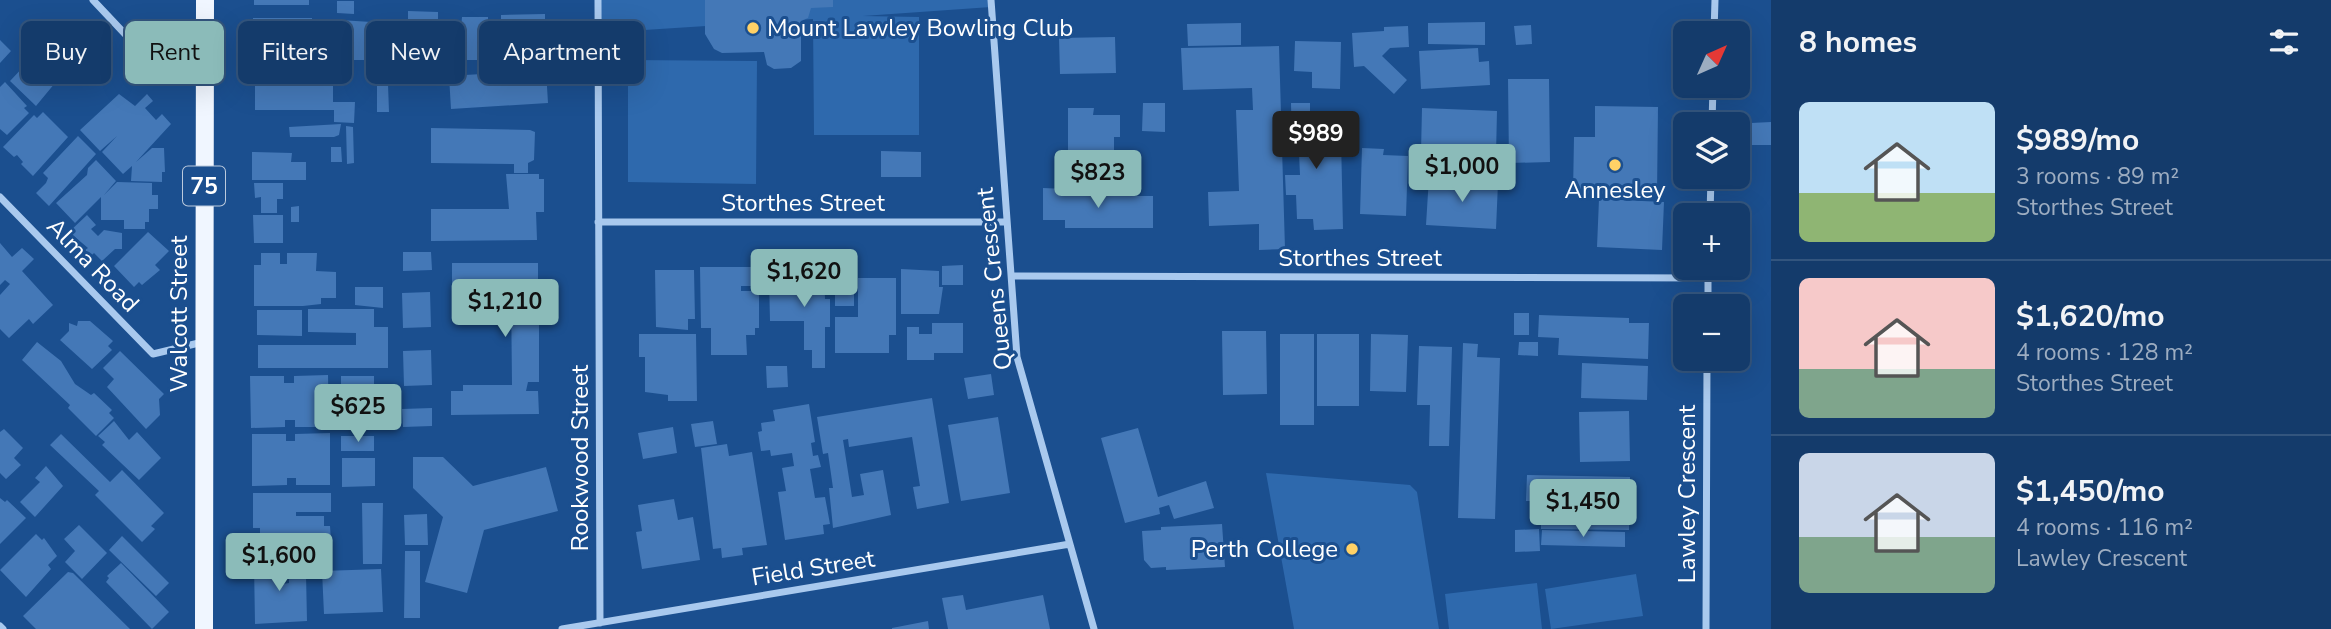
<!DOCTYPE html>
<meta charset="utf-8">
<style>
body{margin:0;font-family:"Nunito Sans",sans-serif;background:#1d4271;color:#f1f3f6;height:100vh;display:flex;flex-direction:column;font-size:26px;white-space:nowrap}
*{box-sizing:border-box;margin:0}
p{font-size:23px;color:#9dadc1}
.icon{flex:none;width:38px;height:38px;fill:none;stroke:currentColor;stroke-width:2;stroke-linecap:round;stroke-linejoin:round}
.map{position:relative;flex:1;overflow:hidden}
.details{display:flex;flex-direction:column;background:#143b6b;width:560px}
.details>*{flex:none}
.banner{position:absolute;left:21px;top:21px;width:665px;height:63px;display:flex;gap:14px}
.needle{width:46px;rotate:45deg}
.tools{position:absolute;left:1673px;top:21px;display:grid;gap:14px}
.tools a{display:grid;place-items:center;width:77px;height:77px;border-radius:10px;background:#143b6b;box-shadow:0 7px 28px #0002,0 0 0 2px #33557e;font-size:35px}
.price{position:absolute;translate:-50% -60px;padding:0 16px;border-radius:7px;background:#8bbbb9;color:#111;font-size:23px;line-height:46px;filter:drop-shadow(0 2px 4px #0008)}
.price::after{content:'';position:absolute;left:50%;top:42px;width:21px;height:16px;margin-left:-10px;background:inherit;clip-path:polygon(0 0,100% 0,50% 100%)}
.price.current{background:#222;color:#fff}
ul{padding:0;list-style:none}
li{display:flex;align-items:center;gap:21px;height:175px;padding:0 28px}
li+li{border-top:2px solid #33557e}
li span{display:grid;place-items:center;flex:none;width:196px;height:140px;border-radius:10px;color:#555}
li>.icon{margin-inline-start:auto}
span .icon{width:84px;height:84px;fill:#fffc;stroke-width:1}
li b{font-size:30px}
h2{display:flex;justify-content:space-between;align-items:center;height:84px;padding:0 28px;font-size:30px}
.tag{padding:0 24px;border-radius:10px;background:#143b6b;box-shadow:0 7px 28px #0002,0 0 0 2px #33557e;font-size:24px;line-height:63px}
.tag.current{background:#8bbbb9;color:#111}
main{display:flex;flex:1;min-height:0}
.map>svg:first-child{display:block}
.green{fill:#2e69ad}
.building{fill:#4478b7}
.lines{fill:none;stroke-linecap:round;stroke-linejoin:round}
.street{stroke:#a9c9ee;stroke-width:7}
.primary{stroke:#f0f6ff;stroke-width:18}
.poi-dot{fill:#ffd166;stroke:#1b4f8f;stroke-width:2.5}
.labels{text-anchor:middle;stroke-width:6;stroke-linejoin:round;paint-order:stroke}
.shield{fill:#1b4f8f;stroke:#bbcadd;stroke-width:2}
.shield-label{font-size:23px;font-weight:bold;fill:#fff}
.poi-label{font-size:24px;fill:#fff;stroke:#1b4f8f;text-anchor:start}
.street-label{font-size:24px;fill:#fff;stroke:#1b4f8f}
</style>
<main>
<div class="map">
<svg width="1771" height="629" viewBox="0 0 1771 629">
<rect width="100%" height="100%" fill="#1b4f8f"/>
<!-- green -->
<path class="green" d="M 598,0 L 991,0 L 991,7 L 863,16 L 919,17 L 919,135 L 814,135 L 813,19 L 598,33 Z
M 628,60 L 757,61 L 756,184 L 628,182 Z
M 1266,473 L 1410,485 L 1417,492 L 1439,629 L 1294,629 Z
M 1636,574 L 1643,616 L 1551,629 L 1545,589 Z
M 1537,583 L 1542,629 L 1449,629 L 1445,594 Z"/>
<!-- building -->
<path class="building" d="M 254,0 L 309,0 L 309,5 L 254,5 Z
M 705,0 L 833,0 L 833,7 L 811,8 L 808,18 L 801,21 L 801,61 L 791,68 L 774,69 L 767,65 L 764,52 L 722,53 L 714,49 L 705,34 Z
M 337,1 L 354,1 L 354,14 L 337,13 Z
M 408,11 L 438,12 L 438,24 L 443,24 L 443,36 L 456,36 L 456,27 L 461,28 L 462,17 L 488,17 L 488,35 L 497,35 L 497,60 L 440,60 L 440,52 L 436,52 L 436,58 L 408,58 Z
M 545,14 L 545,54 L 509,57 L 509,50 L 501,50 L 501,15 Z
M 253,18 L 312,18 L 312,51 L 292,51 L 293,62 L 247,61 L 247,34 L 253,34 Z
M 59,19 L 94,48 L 63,80 L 60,77 L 36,106 L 10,81 L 26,64 L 20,59 Z
M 324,19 L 387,23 L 385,50 L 380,50 L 380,56 L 367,56 L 367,60 L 336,60 L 333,30 L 324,30 Z
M 1485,22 L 1485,45 L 1428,44 L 1428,23 Z
M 1241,23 L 1241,45 L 1188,46 L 1187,24 Z
M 1531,25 L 1532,44 L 1516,45 L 1514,26 Z
M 1408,26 L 1409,47 L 1390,48 L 1382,56 L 1407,80 L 1394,94 L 1364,66 L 1354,67 L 1352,33 L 1384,31 L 1384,27 Z
M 1115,37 L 1116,73 L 1060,74 L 1059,38 Z
M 0,40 L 11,51 L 0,63 Z
M 1295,41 L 1341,42 L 1340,89 L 1312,88 L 1312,72 L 1294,71 Z
M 1279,46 L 1285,249 L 1259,250 L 1259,224 L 1209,226 L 1208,192 L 1239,191 L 1236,110 L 1253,110 L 1252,88 L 1183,90 L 1181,48 Z
M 1478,48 L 1479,62 L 1489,61 L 1490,85 L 1421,89 L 1419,51 Z
M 255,69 L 276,69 L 276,76 L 333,76 L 333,102 L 355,102 L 354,123 L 334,122 L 334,110 L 255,110 Z
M 546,70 L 548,103 L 451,109 L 449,76 Z
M 1508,79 L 1549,79 L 1550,162 L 1509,163 Z
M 5,82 L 27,106 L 24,108 L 29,113 L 7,135 L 0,129 L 0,87 Z
M 388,84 L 389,112 L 377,112 L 377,85 Z
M 119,94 L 135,106 L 147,94 L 153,101 L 145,108 L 156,120 L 162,114 L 171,124 L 136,162 L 152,148 L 164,148 L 165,172 L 162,172 L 162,182 L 131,181 L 132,166 L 123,174 L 102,152 L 117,136 L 100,151 L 80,130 Z
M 1143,103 L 1165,103 L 1165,132 L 1142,131 Z
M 1291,103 L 1310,103 L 1310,120 L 1327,120 L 1327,138 L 1341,138 L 1343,229 L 1314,230 L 1313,219 L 1297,219 L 1296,195 L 1286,195 L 1285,175 L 1300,175 L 1299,153 L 1292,153 Z
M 1595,106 L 1658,107 L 1657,195 L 1573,193 L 1574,137 L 1595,137 Z
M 1068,108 L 1094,108 L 1093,115 L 1120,115 L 1120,137 L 1114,137 L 1114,169 L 1068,169 Z
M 1422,108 L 1497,111 L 1496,155 L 1421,152 Z
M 43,112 L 68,137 L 33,176 L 21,164 L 23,162 L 17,155 L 14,157 L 3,147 L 34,115 L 37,118 Z
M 1771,122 L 1771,145 L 1752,145 L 1751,123 Z
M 341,124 L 339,135 L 334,137 L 290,137 L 289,127 Z
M 346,126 L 353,127 L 354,163 L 347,164 Z
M 431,128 L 530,130 L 535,132 L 534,160 L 528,163 L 528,173 L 514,173 L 514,164 L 431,163 Z
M 78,136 L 96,154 L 49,206 L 36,193 L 46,183 L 48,178 L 43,173 Z
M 331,147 L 341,147 L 342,162 L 331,162 Z
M 1362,148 L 1384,149 L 1383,155 L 1408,156 L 1406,216 L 1360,214 Z
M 881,151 L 921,152 L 921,177 L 881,177 Z
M 252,152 L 292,153 L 291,162 L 306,162 L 306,180 L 252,180 Z
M 96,160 L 116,181 L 104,195 L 117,182 L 152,183 L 152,195 L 158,195 L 158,209 L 149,209 L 149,222 L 145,222 L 145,229 L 124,229 L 124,220 L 101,220 L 101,197 L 75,223 L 56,203 L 87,175 L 88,168 Z
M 506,174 L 539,174 L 539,179 L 544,179 L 544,212 L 536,212 L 537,240 L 431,241 L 431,209 L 509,209 Z
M 1429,177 L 1498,183 L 1496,229 L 1426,225 Z
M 254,183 L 283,183 L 283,199 L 277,199 L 277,213 L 261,213 L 261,197 L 255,198 Z
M 1043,188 L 1066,189 L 1066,196 L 1153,196 L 1153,228 L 1065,228 L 1065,220 L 1043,220 Z
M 1599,199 L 1664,202 L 1662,250 L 1597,247 Z
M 299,206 L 299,222 L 291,222 L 291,207 Z
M 87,215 L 96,225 L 91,229 L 98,236 L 104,230 L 122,233 L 122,249 L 115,249 L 102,261 L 94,253 L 91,256 L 85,250 L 88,248 L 69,232 Z
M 253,215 L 283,215 L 283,243 L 254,243 Z
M 148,232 L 169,251 L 155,265 L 160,270 L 142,285 L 139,282 L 134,287 L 114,266 Z
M 0,243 L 12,257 L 22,248 L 34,259 L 22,271 L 53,305 L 33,324 L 29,319 L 9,338 L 0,329 L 0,295 L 10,284 L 5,280 L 0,285 Z
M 403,252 L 431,252 L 432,270 L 403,271 Z
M 261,253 L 280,253 L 280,264 L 287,264 L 287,253 L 317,253 L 316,271 L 336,272 L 336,298 L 321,298 L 321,304 L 303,306 L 254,306 L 254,265 L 261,265 Z
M 452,263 L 538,263 L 538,287 L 527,287 L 527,297 L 539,297 L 539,382 L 528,382 L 526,391 L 538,391 L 539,414 L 451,415 L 451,391 L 463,391 L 463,385 L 512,385 L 511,291 L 461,291 L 461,287 L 452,287 Z
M 963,265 L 963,285 L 942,285 L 942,266 Z
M 700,267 L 760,267 L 760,286 L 741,286 L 741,291 L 759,291 L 759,328 L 755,328 L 755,335 L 746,335 L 747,355 L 711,355 L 711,328 L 701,328 Z
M 801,269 L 824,269 L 825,299 L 830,299 L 830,327 L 825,327 L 825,368 L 812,368 L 812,350 L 804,350 L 804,321 L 770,321 L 769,279 L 801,279 Z
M 901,269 L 939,271 L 939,287 L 943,287 L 939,314 L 901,314 Z
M 655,270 L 694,270 L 695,319 L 688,319 L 688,330 L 656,327 Z
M 858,278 L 896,278 L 896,335 L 889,335 L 889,353 L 835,353 L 835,317 L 858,317 Z
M 835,286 L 854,286 L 854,306 L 835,306 Z
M 355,287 L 383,287 L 383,308 L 355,305 Z
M 430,292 L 431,327 L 403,328 L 402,293 Z
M 308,309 L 374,309 L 374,327 L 388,327 L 388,368 L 258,368 L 258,345 L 356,345 L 356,333 L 308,332 Z
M 257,310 L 302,310 L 302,336 L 257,335 Z
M 1514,313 L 1529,313 L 1529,335 L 1514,335 Z
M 1539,315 L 1629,318 L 1629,323 L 1649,323 L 1648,359 L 1558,355 L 1559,338 L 1538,337 Z
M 78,321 L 90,321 L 113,341 L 108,346 L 112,350 L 92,369 L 60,340 L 69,331 L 69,323 L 77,326 Z
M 932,323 L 963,323 L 963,353 L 934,353 L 934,360 L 907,360 L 907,327 L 919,327 L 919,334 L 932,334 Z
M 1222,331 L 1266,331 L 1267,394 L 1223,395 Z
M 639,334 L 696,334 L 697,401 L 668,401 L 668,395 L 645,392 L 645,357 L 639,357 Z
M 1280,334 L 1314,334 L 1314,425 L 1280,425 Z
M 1317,334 L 1359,334 L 1359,406 L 1317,406 Z
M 1371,334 L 1408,335 L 1406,392 L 1370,391 Z
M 37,342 L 61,361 L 75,384 L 91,395 L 94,393 L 112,410 L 109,413 L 114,418 L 96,436 L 68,408 L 70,405 L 22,360 Z
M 1519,342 L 1538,342 L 1538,356 L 1518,355 Z
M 1463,343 L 1478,344 L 1477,357 L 1500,358 L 1495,519 L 1458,518 Z
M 1419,346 L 1452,347 L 1449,446 L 1429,446 L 1430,405 L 1417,405 Z
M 431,350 L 432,385 L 404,386 L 403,351 Z
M 120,351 L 164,394 L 159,399 L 160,415 L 146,429 L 107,387 L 114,379 L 103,368 Z
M 1582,363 L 1648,366 L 1647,400 L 1581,398 Z
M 766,366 L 787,366 L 788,387 L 767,388 Z
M 991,374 L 994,395 L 968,399 L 964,378 Z
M 328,375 L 329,427 L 295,427 L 295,420 L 285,420 L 285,427 L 251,428 L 250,376 L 284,376 L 284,383 L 294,383 L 294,376 Z
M 341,376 L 374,376 L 374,390 L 341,391 Z
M 374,397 L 374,426 L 341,426 L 341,398 Z
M 932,398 L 949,503 L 917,509 L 913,487 L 920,486 L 912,437 L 849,447 L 848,439 L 843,440 L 852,497 L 864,495 L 860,474 L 883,470 L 891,515 L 833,528 L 829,488 L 833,488 L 828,453 L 823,454 L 817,417 Z
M 809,404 L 815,442 L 811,443 L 813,456 L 818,455 L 821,467 L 810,469 L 815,498 L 825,497 L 830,524 L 823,525 L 824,534 L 785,540 L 778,492 L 786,491 L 782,468 L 794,466 L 792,453 L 771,456 L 770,450 L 761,451 L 758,432 L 762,431 L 761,423 L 775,421 L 773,410 Z
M 432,408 L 432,426 L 403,427 L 402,409 Z
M 1629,411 L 1630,461 L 1580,462 L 1579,412 Z
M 998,417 L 1010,493 L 961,501 L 948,425 Z
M 114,421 L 129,440 L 137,432 L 161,458 L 139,480 L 102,445 L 105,442 L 98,436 Z
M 713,421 L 717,444 L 695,447 L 691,424 Z
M 673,427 L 677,453 L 643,459 L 638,433 Z
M 1138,428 L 1158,497 L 1206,481 L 1214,508 L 1174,519 L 1169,505 L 1159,508 L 1160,514 L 1125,523 L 1101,438 Z
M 4,429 L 23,448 L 14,458 L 21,465 L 6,479 L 0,473 L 0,432 Z
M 330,433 L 330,485 L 296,485 L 296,478 L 287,478 L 287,485 L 252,486 L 252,434 L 286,434 L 286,441 L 295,441 L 295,434 Z
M 61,434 L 110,482 L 122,470 L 164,513 L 151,526 L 155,529 L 142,542 L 95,495 L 99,491 L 50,445 Z
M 341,436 L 374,436 L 374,451 L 341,451 Z
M 727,444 L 729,456 L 752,452 L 767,545 L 742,548 L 743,555 L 722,558 L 721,548 L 713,549 L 701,448 Z
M 413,457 L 443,457 L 473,486 L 546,467 L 558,511 L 484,530 L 467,593 L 425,582 L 443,517 L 413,488 Z
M 342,458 L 375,458 L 375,486 L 342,487 Z
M 46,466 L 63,486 L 35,517 L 20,502 L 40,482 L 35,478 Z
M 1527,475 L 1630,477 L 1629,530 L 1541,529 L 1541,501 L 1526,501 Z
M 253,493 L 331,493 L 331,512 L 296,512 L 296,516 L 324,516 L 324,526 L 330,526 L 331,540 L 260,543 L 260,528 L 253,528 Z
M 0,498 L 5,502 L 7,500 L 26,518 L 0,544 Z
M 674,499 L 678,520 L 693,517 L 700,560 L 642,569 L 636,532 L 642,531 L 638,505 Z
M 362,503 L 383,503 L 382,564 L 363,564 Z
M 427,514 L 428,545 L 405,545 L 404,515 Z
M 1222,524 L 1225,567 L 1166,570 L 1166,567 L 1151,568 L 1144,560 L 1142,531 L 1161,530 L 1161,527 Z
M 79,525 L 107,553 L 82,579 L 65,562 L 75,551 L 64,539 Z
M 1539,529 L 1540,551 L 1515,552 L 1515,530 Z
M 1542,530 L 1625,532 L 1625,547 L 1541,545 Z
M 36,534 L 42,540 L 44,538 L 57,556 L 48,565 L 51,569 L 26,597 L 0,570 Z
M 122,536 L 169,583 L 156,596 L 109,550 Z
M 405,551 L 420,551 L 420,618 L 404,618 Z
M 291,555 L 292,571 L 282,572 L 283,584 L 289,583 L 289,575 L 306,574 L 307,621 L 255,624 L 254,564 L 272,563 L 272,556 Z
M 121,563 L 169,612 L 152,629 L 106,582 L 109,578 L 107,576 Z
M 381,569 L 383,612 L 324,614 L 322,571 Z
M 68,572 L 73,573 L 130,629 L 36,629 L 23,616 Z
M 963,595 L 966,610 L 1043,595 L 1050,629 L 948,629 L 942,598 Z
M 928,621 L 929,629 L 892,629 L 892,628 Z"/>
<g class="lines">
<!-- street -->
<path class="street" d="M 93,0 L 141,51 C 165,57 184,41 204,29
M 598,0 L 600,623
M 991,0 L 1017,357 L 1094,629
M 1714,33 L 1715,0
M 1712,124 L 1713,86
M 0,197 L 153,354 L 203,342
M 1710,215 L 1711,177
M 598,222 L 1007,222
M 1012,276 L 1708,278
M 1708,306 L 1708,268
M 0,626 L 3,629
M 562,629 L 1070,544
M 1706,629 L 1707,359"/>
<!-- primary -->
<path class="primary" d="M 204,629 L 205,0"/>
</g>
<!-- markers -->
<g class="poi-dot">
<circle cx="753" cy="28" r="7"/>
<circle cx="1615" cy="165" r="7"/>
<circle cx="1352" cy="549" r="7"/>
</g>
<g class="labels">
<!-- shield labels -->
<rect class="shield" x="183" y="166.5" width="42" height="39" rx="5"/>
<g class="shield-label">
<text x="204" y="194">75</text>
</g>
<!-- poi labels -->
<g class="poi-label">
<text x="767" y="36">Mount Lawley Bowling Club</text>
<text x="1615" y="198" text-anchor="middle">Annesley</text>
<text x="1338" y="557" text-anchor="end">Perth College</text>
</g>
<!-- street labels -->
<g class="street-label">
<text x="803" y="211">Storthes Street</text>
<text x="1360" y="266">Storthes Street</text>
<text transform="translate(93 265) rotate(46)" y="8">Alma Road</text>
<text transform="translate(994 279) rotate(-96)" y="8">Queens Crescent</text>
<text transform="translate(179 314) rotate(-90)" y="8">Walcott Street</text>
<text transform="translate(580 458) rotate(-90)" y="8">Rookwood Street</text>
<text transform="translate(1687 494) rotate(-90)" y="8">Lawley Crescent</text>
<text transform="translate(813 568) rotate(-9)" y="8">Field Street</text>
</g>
</g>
</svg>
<div class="tools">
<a><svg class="needle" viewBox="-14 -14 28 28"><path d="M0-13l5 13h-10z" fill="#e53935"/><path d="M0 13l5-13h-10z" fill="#9dadc1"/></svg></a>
<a><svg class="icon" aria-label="layers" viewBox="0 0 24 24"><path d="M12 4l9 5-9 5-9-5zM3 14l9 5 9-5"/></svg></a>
<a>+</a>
<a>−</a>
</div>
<b class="price current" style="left:1316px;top:171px">$989</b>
<b class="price" style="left:1462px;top:204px">$1,000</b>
<b class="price" style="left:1098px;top:210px">$823</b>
<b class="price" style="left:804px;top:309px">$1,620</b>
<b class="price" style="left:505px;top:339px">$1,210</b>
<b class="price" style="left:358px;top:444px">$625</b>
<b class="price" style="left:1583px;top:539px">$1,450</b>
<b class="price" style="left:279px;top:593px">$1,600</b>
<div class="banner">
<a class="tag">Buy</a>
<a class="tag current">Rent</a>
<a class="tag">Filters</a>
<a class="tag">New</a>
<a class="tag">Apartment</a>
</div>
</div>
<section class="details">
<h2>8 homes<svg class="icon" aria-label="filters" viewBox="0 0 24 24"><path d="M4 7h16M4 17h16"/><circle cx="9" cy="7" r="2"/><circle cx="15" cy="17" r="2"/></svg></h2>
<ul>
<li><span style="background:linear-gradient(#bfe0f5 65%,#8fb573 0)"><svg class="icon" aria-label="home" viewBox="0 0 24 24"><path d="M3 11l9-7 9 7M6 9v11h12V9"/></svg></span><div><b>$989/mo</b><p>3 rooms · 89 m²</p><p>Storthes Street</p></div></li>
<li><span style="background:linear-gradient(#f6c9c9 65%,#7fa58c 0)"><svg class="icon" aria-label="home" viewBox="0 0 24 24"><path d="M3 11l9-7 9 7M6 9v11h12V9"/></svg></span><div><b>$1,620/mo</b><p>4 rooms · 128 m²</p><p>Storthes Street</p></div></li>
<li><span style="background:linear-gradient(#c9d6e8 60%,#7fa58c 0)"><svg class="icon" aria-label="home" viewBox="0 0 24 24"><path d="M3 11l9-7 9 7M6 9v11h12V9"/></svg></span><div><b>$1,450/mo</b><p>4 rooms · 116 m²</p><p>Lawley Crescent</p></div></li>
</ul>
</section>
</main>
